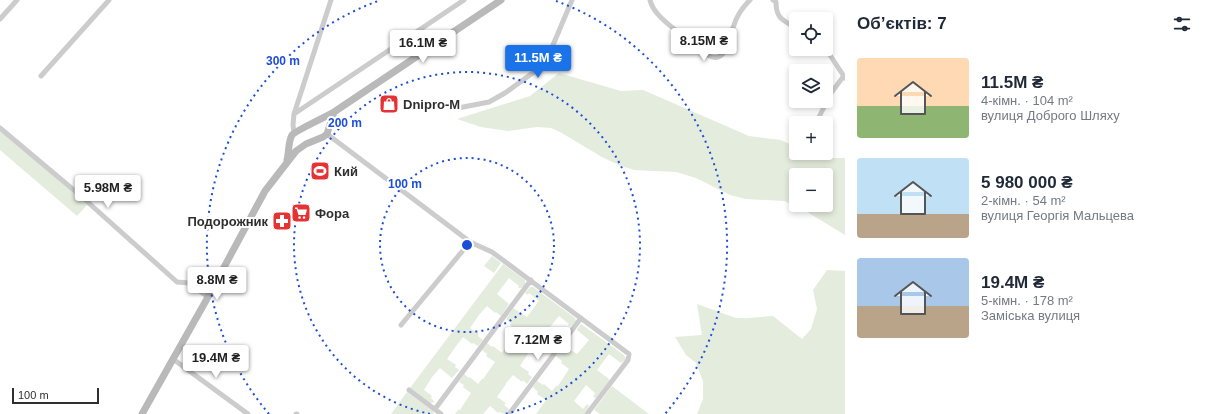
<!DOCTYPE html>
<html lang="uk">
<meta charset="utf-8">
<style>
body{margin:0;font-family:Arial,sans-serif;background:#f2f2f3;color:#1f2937;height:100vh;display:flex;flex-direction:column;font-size:15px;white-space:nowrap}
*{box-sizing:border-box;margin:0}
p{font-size:13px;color:#747a83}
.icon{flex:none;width:22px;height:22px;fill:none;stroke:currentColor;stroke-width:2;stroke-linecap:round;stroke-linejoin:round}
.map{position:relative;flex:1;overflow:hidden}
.sheet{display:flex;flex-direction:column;background:#fff;width:360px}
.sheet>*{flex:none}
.fabs{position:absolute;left:789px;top:12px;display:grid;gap:8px}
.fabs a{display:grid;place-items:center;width:44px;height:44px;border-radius:4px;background:#fff;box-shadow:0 2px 6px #0003;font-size:20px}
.scale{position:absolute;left:12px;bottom:10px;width:87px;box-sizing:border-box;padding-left:4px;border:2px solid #2f2f2f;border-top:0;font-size:11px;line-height:14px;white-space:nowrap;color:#2f2f2f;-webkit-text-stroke:3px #fff;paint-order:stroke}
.price{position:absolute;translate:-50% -34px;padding:0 9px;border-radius:4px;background:#fff;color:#222;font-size:13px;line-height:26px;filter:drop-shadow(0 1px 2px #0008)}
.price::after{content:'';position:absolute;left:50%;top:24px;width:12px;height:9px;margin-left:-6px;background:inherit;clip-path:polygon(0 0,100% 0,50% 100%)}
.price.active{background:#1a73e8;color:#fff}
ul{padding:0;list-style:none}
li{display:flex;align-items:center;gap:12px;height:100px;padding:0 12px}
li span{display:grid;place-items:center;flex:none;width:112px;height:80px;border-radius:4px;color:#555}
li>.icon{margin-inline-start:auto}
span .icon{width:48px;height:48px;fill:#fffc;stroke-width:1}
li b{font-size:17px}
h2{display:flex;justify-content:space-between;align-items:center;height:48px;padding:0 12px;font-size:17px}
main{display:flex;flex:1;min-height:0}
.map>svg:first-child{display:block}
.green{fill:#e4ecdd;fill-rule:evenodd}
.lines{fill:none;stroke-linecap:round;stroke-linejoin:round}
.street{stroke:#ccc;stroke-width:5}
.secondary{stroke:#b9b9b9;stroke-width:7}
.ring{fill:none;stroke:#1d4ed8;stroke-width:2;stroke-dasharray:2 4}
.labels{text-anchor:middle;stroke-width:4;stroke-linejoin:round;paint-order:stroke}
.poi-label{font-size:13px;font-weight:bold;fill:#2f2f2f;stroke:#fff;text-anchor:start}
.centre{fill:#1d4ed8;stroke:#fff;stroke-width:2}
.ring-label{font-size:12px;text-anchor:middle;font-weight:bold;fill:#1d4ed8;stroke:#fff;stroke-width:4;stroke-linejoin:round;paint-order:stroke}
</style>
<main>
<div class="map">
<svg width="845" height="414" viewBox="0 0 845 414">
<rect width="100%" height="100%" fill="#fff"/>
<!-- green -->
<path class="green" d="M 559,73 L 621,91 L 643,90 L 749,136 L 781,140 L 796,147 L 796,153 L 810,153 L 821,158 L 845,158 L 845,235 L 799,207 L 784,201 L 746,199 L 730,195 L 696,178 L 676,172 L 634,170 L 621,166 L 602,157 L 560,132 L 551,128 L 537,127 L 508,131 L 481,127 L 457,119 L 530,96 ZM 796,175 L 826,175 L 826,205 L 796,205 Z
M 0,130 L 87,205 L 77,216 L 0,150 Z
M 492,256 L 501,263 L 494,273 L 484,266 Z
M 503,264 L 525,280 L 525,285 L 521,288 L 518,288 L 519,286 L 509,278 L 497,294 L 509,304 L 501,316 L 496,312 L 495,313 L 487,306 L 479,315 L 470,328 L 479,334 L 478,336 L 483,340 L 478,346 L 473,343 L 472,344 L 463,337 L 456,346 L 447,359 L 456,365 L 455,367 L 459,370 L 452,378 L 440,368 L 432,377 L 424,390 L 432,396 L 431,398 L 435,402 L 430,403 L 410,388 Z
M 827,270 L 845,271 L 845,414 L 697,414 L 703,399 L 703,381 L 696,363 L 686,355 L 675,337 L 702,335 L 697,304 L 736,318 L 747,318 L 773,316 L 802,339 L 811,329 L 817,309 L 813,290 Z
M 530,287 L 533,287 L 575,318 L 576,321 C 574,323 572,327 568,326 L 569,324 L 559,316 L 546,332 L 556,340 L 558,339 L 560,341 L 551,353 L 546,349 L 545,351 L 537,344 L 529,352 L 520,366 L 529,372 L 528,374 L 532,377 L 527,384 L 523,380 L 522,382 L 513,375 L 506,383 L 506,384 L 497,397 L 506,403 L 504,405 L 509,409 L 505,414 L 499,412 L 498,413 L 490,406 L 483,414 L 455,414 L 458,410 L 460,410 L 471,393 L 463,387 L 464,385 L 459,382 L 464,374 L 469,378 L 470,377 L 478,384 L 482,379 L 483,379 L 495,362 L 486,356 L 487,354 L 482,350 L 487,343 L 492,347 L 493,346 L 502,353 L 505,348 L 507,348 L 518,331 L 510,325 L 511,323 L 506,319 L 513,308 L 527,317 L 539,301 L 529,293 L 528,295 L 525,293 Z
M 581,324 L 624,355 L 626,359 L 621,363 L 609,354 L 597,370 L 609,379 L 609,381 L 596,398 L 593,397 L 595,393 L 586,385 L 574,401 L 583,409 L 587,404 L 589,406 L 588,408 L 584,414 L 536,414 L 546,400 L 537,394 L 538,392 L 533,387 L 537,381 L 543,385 L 544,384 L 552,391 L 556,386 L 558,386 L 569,369 L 561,363 L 562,361 L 556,356 L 564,346 L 577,354 L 589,340 L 577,330 L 577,329 Z
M 612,386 L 649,414 L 600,414 L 594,410 Z
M 407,392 L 433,411 L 434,414 L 391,414 Z"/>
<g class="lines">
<!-- street -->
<path class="street" d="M 331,0 L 294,114 L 464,0
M 650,0 C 653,14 670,25 680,34 C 690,41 700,53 712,57 C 727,62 730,34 734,25 C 737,15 743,7 750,0
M 773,0 L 776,2 C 776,19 783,20 796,28
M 0,19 L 17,0
M 826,49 L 845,78
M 41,76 L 109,0
M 458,108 L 489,102 L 505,93 L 545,64 L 572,0
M 816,123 L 831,93 L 843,77
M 0,128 L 82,197 L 177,282 L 189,283 L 208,297
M 294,133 L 293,125 L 294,114
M 327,134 L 461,235 L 470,242 L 492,252 L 629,354 L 628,360 L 587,414
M 792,139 L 796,141
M 401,325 L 470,242
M 173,359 L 248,414
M 409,390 L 441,414
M 435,409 L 531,280
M 296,414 L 297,414
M 509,414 L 581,318"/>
<!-- secondary -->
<path class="secondary" d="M 287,160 C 289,153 288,142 292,135 C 295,131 326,117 334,112 L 501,0
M 142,414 L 208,297 L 265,191 L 296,151 L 306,144 L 323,137 L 327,134 L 334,112"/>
</g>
<!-- distance rings -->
<g class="ring">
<circle cx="467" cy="245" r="87"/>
<path d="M430 414A173 173 0 1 1 504 414"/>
<path d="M269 414A260 260 0 0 1 378 1M556 1A260 260 0 0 1 665 414"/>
</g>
<!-- icons -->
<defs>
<g id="shop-square" transform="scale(1)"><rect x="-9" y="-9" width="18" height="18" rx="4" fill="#e53335" stroke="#fff"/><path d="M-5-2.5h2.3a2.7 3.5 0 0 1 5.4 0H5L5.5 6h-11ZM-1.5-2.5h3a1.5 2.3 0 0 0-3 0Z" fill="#fff"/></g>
<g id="stadium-square" transform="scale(1)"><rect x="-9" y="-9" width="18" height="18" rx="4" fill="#e53335" stroke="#fff"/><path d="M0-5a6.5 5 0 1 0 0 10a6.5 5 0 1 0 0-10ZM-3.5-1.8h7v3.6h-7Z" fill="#fff"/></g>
<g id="supermarket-square" transform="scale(1)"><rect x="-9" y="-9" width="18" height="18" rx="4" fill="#e53335" stroke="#fff"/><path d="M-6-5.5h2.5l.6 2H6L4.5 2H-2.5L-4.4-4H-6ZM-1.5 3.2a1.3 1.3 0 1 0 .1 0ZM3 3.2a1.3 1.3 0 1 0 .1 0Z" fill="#fff"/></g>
<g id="pharmacy-square" transform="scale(1)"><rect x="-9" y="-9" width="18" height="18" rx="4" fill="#e53335" stroke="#fff"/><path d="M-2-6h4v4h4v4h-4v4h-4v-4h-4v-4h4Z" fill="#fff"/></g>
</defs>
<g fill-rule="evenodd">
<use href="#shop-square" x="389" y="104"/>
<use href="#stadium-square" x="320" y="171"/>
<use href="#supermarket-square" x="301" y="213"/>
<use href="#pharmacy-square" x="282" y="221"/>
</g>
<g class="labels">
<!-- poi labels -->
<g class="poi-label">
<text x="403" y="109">Dnipro-M</text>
<text x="334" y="176">Кий</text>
<text x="315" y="218">Фора</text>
<text x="268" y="226" text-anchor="end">Подорожник</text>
</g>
</g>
<circle cx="467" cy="245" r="6" class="centre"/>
<g class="ring-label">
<text x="283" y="65">300 m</text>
<text x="345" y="127">200 m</text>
<text x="405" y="188">100 m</text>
</g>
</svg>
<div class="fabs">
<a><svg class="icon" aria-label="locate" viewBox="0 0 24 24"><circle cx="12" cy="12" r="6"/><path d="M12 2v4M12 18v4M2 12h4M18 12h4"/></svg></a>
<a><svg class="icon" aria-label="layers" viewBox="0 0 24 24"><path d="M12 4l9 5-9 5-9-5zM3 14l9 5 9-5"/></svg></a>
<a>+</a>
<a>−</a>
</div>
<div class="scale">100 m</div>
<b class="price" style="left:704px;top:62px">8.15M ₴</b>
<b class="price" style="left:423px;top:64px">16.1M ₴</b>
<b class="price active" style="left:538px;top:79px">11.5M ₴</b>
<b class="price" style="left:108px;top:209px">5.98M ₴</b>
<b class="price" style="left:217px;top:301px">8.8M ₴</b>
<b class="price" style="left:538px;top:361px">7.12M ₴</b>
<b class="price" style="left:216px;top:379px">19.4M ₴</b>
</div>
<section class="sheet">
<h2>Об’єктів: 7<svg class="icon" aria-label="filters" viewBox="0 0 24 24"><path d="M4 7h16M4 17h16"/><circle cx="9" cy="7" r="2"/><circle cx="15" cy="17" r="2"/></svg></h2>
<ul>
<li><span style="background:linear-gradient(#ffd9b3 60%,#8fb573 0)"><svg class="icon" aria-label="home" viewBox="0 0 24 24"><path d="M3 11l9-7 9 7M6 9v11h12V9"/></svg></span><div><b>11.5M ₴</b><p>4-кімн. · 104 m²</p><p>вулиця Доброго Шляху</p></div></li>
<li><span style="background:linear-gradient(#bfe0f5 70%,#b9a48a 0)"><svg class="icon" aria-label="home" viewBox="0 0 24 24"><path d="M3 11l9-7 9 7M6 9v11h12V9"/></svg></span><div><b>5 980 000 ₴</b><p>2-кімн. · 54 m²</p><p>вулиця Георгія Мальцева</p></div></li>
<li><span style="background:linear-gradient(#a9c7e8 60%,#b9a48a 0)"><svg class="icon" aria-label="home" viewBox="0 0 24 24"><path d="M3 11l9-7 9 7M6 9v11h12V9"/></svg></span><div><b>19.4M ₴</b><p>5-кімн. · 178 m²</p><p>Заміська вулиця</p></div></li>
</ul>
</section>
</main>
